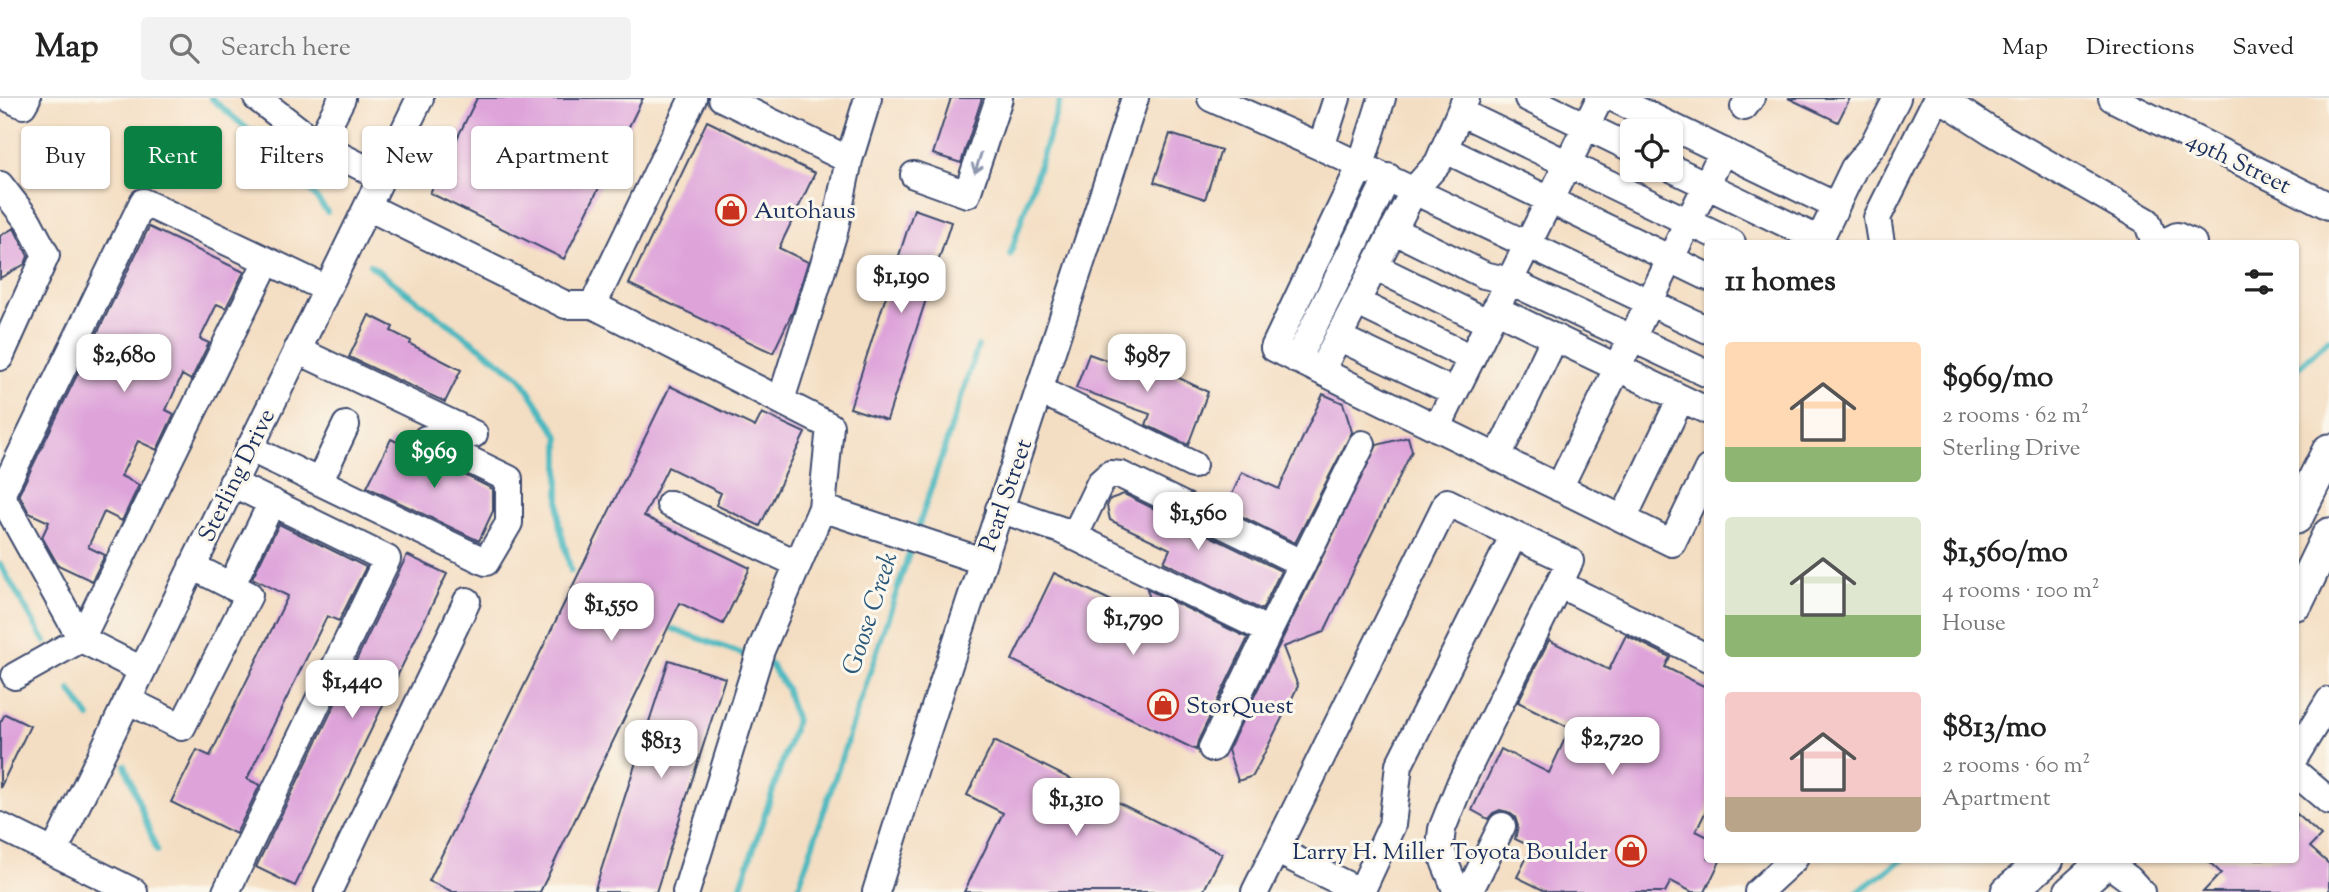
<!DOCTYPE html>
<meta charset="utf-8">
<style>
body{margin:0;font-family:"Sorts Mill Goudy",serif;background:#f2f2f2;color:#222;height:100vh;display:flex;flex-direction:column;font-size:26px;white-space:nowrap}
*{box-sizing:border-box;margin:0}
p{font-size:23px;color:#767676}
.icon{flex:none;width:38px;height:38px;fill:none;stroke:currentColor;stroke-width:2;stroke-linecap:round;stroke-linejoin:round}
.map{position:relative;flex:1;overflow:hidden}
.panel{position:absolute;left:1704px;top:142px;width:595px;height:623px;display:flex;flex-direction:column;background:#fff;border-radius:7px;box-shadow:0 2px 5px #0004}
.panel>*{flex:none}
.top-card{position:absolute;left:21px;top:28px;width:665px;height:63px;display:flex;gap:14px}
.controls{position:absolute;left:1620px;top:21px;display:grid;gap:14px}
.controls a{display:grid;place-items:center;width:63px;height:63px;border-radius:7px;background:#fff;box-shadow:0 2px 5px #0004;font-size:35px}
.price{position:absolute;translate:-50% -60px;padding:0 16px;border-radius:14px;background:#fff;color:#222;font-size:23px;line-height:46px;filter:drop-shadow(0 2px 4px #0008)}
.price::after{content:'';position:absolute;left:50%;top:42px;width:21px;height:16px;margin-left:-10px;background:inherit;clip-path:polygon(0 0,100% 0,50% 100%)}
.price.current{background:#0b8043;color:#fff}
ul{padding:0;list-style:none}
li{display:flex;align-items:center;gap:21px;height:175px;padding:0 21px}
li span{display:grid;place-items:center;flex:none;width:196px;height:140px;border-radius:7px;color:#555}
li>.icon{margin-inline-start:auto}
span .icon{width:84px;height:84px;fill:#fffc;stroke-width:1}
li b{font-size:30px}
h2{display:flex;justify-content:space-between;align-items:center;height:84px;padding:0 21px;font-size:30px}
.tag{padding:0 24px;border-radius:7px;background:#fff;box-shadow:0 2px 5px #0004;font-size:24px;line-height:63px}
.tag.current{background:#0b8043;color:#fff}
header{display:flex;align-items:center;gap:42px;box-sizing:border-box;height:98px;padding:0 35px;background:#fff;border-bottom:2px solid #e0e0e0}
header strong{font-size:33px}
nav{display:flex;gap:38px;margin-inline-start:auto;font-size:24px}
.search{width:490px;height:63px;background:#f2f2f2;display:flex;align-items:center;gap:18px;box-sizing:border-box;padding:0 24px;border-radius:7px;color:#767676;font-size:26px}
.map>svg:first-child{display:block}
.lines{fill:none;stroke-linecap:round;stroke-linejoin:round}
.stream{stroke:#49b8bf;stroke-width:6}
.building{fill:#dea4da}
.minor-casing{stroke:#3c496d;stroke-width:30}
.major-casing{stroke:#3c496d;stroke-width:37}
.minor{stroke:#fff;stroke-width:26}
.major{stroke:#fff;stroke-width:33}
.oneway{stroke:#8d97ae}
.labels{text-anchor:middle;stroke-width:6;stroke-linejoin:round;paint-order:stroke}
.street-label{font-size:24px;fill:#1b2f5e;stroke:#fbf7ec}
.poi-label{font-size:24px;fill:#1b2f5e;stroke:#fbf7ec;text-anchor:start}
.water-label{font-size:26px;font-style:italic;fill:#29587b;stroke:#fbf7ec}
</style>
<header>
<strong>Map</strong>
<div class="search"><svg class="icon" aria-label="search" viewBox="0 0 24 24"><circle cx="10" cy="10" r="6"/><path d="M15 15l6 6"/></svg>Search here</div>
<nav><a>Map</a><a>Directions</a><a>Saved</a></nav>
</header>
<div class="map">
<svg width="2329" height="794" viewBox="0 0 2329 794">
<rect width="100%" height="100%" fill="#fbf7ec"/>
<filter id="ink" filterUnits="userSpaceOnUse"><feTurbulence type="fractalNoise" baseFrequency=".0143" numOctaves="2"/><feDisplacementMap in="SourceGraphic" scale="14" xChannelSelector="R" yChannelSelector="G"/><feConvolveMatrix kernelMatrix="1 2 1 2 8 2 1 2 1" color-interpolation-filters="sRGB"/></filter>
<filter id="wash" filterUnits="userSpaceOnUse"><feTurbulence type="fractalNoise" baseFrequency=".00686" numOctaves="4" result="noise"/><feDisplacementMap in="SourceGraphic" scale="28" xChannelSelector="R" yChannelSelector="G"/><feGaussianBlur stdDeviation="1.57" result="paint"/><feColorMatrix in="noise" values="0 0 0 0 0 0 0 0 0 0 0 0 0 0 0 0 0 1.4 0 .05"/><feComposite in="paint" operator="in"/></filter>
<g filter="url(#wash)">
<rect width="100%" height="100%" fill="#f4dec3"/>
<g class="lines">
<!-- stream -->
<path class="stream" d="M 211,0 L 294,71 L 327,114
M 1010,157 L 1061,0
M 370,167 L 520,279 L 559,339 L 559,425 L 571,473
M 2296,272 L 2329,241
M 917,433 L 978,248
M 0,466 L 45,544
M 673,531 L 754,560
M 70,592 L 89,619
M 125,667 L 157,753
M 739,794 L 796,623 L 786,590 L 771,567 L 764,564
M 797,794 L 912,447
M 1857,794 L 1904,761"/>
</g>
<g id="blocks">
<!-- building -->
<path class="building" d="M 477,0 L 643,0 L 564,161 L 430,95 Z
M 951,0 L 982,0 L 961,65 L 933,56 Z
M 1788,0 L 1850,0 L 1838,24 Z
M 707,23 L 815,75 L 779,150 L 808,164 L 793,213 L 773,255 L 629,186 Z
M 1170,36 L 1221,52 L 1205,101 L 1154,84 Z
M 914,111 L 951,124 L 887,322 L 850,310 Z
M 149,129 L 244,174 L 226,210 L 217,206 L 200,241 L 209,245 L 191,282 L 182,277 L 166,312 L 174,316 L 157,352 L 138,343 L 121,378 L 139,387 L 122,423 L 104,414 L 88,449 L 105,457 L 92,483 L 58,467 L 42,439 L 49,424 L 29,415 L 19,396 Z
M 14,130 L 28,158 L 25,166 L 0,180 L 0,138 Z
M 369,217 L 393,229 L 391,233 L 411,243 L 410,246 L 461,272 L 445,304 L 349,259 Z
M 1089,256 L 1128,270 L 1132,257 L 1208,294 L 1188,347 L 1146,327 L 1150,316 L 1076,290 Z
M 670,288 L 755,329 L 762,315 L 805,335 L 760,428 L 716,407 L 721,395 L 668,369 L 644,418 L 750,470 L 723,526 L 680,505 L 540,794 L 453,794 L 429,783 Z
M 1323,296 L 1343,305 L 1352,334 L 1295,445 L 1231,413 L 1228,405 L 1242,374 L 1279,391 Z
M 1408,339 L 1412,353 L 1324,534 L 1283,549 L 1298,588 L 1253,678 L 1238,683 L 1228,652 L 1377,347 Z
M 391,341 L 493,391 L 493,413 L 479,443 L 367,389 Z
M 1124,396 L 1281,473 L 1262,512 L 1164,464 L 1170,451 L 1110,422 L 1107,408 L 1110,401 Z
M 279,426 L 366,469 L 339,523 L 327,518 L 247,681 L 260,687 L 236,736 L 171,704 L 197,652 L 210,658 L 288,498 L 252,480 Z
M 407,457 L 447,476 L 295,788 L 256,769 Z
M 1054,475 L 1157,525 L 1147,491 L 1248,540 L 1198,643 L 1196,652 L 1012,562 Z
M 1626,537 L 1670,559 L 1665,569 L 1708,590 L 1708,709 L 1696,733 L 1708,739 L 1708,761 L 1721,761 L 1705,794 L 1692,794 L 1671,783 L 1665,794 L 1547,794 L 1517,779 L 1532,749 L 1515,741 L 1518,728 L 1515,719 L 1508,714 L 1500,712 L 1493,715 L 1488,721 L 1472,712 L 1501,651 L 1549,675 L 1570,630 L 1518,604 L 1549,542 L 1609,572 Z
M 669,562 L 725,580 L 656,794 L 594,794 Z
M 5,616 L 30,628 L 0,690 L 0,625 Z
M 994,643 L 1222,756 L 1203,794 L 964,794 L 1003,715 L 967,697 Z
M 2296,715 L 2321,738 L 2310,749 L 2329,766 L 2329,794 L 2203,794 L 2221,775 L 2206,761 L 2296,761 Z"/>
</g>
</g>
<g filter="url(#ink)">
<use href="#blocks" fill-opacity="0" stroke="#3c496d" stroke-width="2"/>
<g class="lines">
<!-- minor casing -->
<g class="minor-casing">
<path id="minor" d="M 8,0 L 23,7 L 27,0
M 257,0 L 318,47 L 382,79
M 722,0 L 849,62
M 1211,0 L 1321,49 L 1337,0
M 1382,0 L 1361,67 L 1274,250 L 1672,445 L 1708,371
M 1528,0 L 1633,51
M 1613,0 L 1836,108
M 1940,0 L 1991,33 L 2147,123 L 2155,145
M 2112,0 L 2329,108
M 1744,9 L 1751,0
M 1460,14 L 1732,145
M 318,47 L 342,0
M 1321,49 L 1708,232
M 1444,51 L 1708,179
M 1671,70 L 1820,142
M 914,77 L 967,96 L 999,0
M 0,87 L 28,123 L 46,157 L 0,259
M 368,109 L 566,207 L 593,207 L 830,328 L 822,410 L 761,552 L 686,794
M 1393,132 L 1484,177 L 1510,183 L 1708,276
M 1818,145 L 1854,70 L 1873,47 L 1897,0
M 1881,145 L 1877,120 L 1937,0
M 2163,145 L 2177,138 L 2193,145
M 267,163 L 81,541 L 1,397 L 143,104 L 327,191
M 1375,169 L 1489,225
M 1356,204 L 1471,260
M 593,207 L 693,0
M 1495,211 L 1708,313
M 1338,239 L 1454,294
M 297,252 L 474,336
M 1297,262 L 1388,79
M 1321,273 L 1414,92 L 1438,65 L 1466,0
M 1039,292 L 1193,367
M 781,302 L 834,134 L 849,62 L 868,0
M 1437,330 L 1600,0
M 249,350 L 486,464 L 509,425 L 509,381 L 426,341
M 1497,360 L 1555,239
M 319,384 L 346,327
M 1559,390 L 1723,53
M 670,406 L 798,466
M 822,410 L 982,463
M 999,411 L 1061,432 L 1269,533 L 1212,650
M 1623,421 L 1681,300
M 1514,437 L 1570,463 L 1559,486
M 1074,439 L 1100,385 L 1110,376 L 1121,377 L 1303,466
M 231,488 L 272,404
M 1269,533 L 1362,346
M 15,578 L 81,541 L 142,572
M 127,602 L 182,629 L 249,497 L 192,468
M 2296,657 L 2329,603
M 2296,675 L 2329,703
M 0,728 L 134,794
M 54,754 L 420,0
M 2102,761 L 2129,781 L 2141,794
M 226,794 L 387,461 L 232,385
M 328,794 L 467,503
M 876,794 L 920,655 L 1135,0
M 1255,794 L 1447,404 L 1514,437 L 1399,667 L 1392,727 L 1361,794 L 1276,752
M 1457,794 L 1445,765 L 1440,748 L 1442,731 L 1460,686 L 1559,486 L 1708,560
M 1469,794 L 1502,728
M 1758,794 L 1794,761"/>
</g>
<!-- major casing -->
<g class="major-casing">
<path id="major" d="M 2296,419 L 2329,353
M 2296,505 L 2329,437
M 2008,794 L 2047,761
M 2071,794 L 2108,761"/>
</g>
<!-- minor -->
<use href="#minor" class="minor"/>
<!-- major -->
<use href="#major" class="major"/>
</g>
<!-- one-way arrows -->
<defs><path id="oneway-shaft" d="M-6 0H5M1.5-3L5.5 0L1.5 3" fill="none" stroke-width="1.6" stroke-linecap="round" stroke-linejoin="round" transform="scale(1.75)"/></defs>
<use class="oneway" href="#oneway-shaft" transform="translate(978 65) rotate(108)"/>
</g>
<!-- icons -->
<defs>
<g id="shop-ring" transform="scale(1.575)"><circle r="9.5" fill="#fbf7ec" stroke="#c8321e" stroke-width="1.5"/><path d="M-5-2.5h2.3a2.7 3.5 0 0 1 5.4 0H5L5.5 6h-11ZM-1.5-2.5h3a1.5 2.3 0 0 0-3 0Z" fill="#c8321e"/></g>
</defs>
<g fill-rule="evenodd">
<use href="#shop-ring" x="731" y="112"/>
<use href="#shop-ring" x="1163" y="607"/>
<use href="#shop-ring" x="1631" y="753"/>
</g>
<g class="labels">
<!-- street labels -->
<g class="street-label">
<text transform="translate(2239 64) rotate(26)" y="8">49th Street</text>
<text transform="translate(236 377) rotate(-64)" y="8">Sterling Drive</text>
<text transform="translate(1005 397) rotate(-71)" y="8">Pearl Street</text>
</g>
<!-- poi labels -->
<g class="poi-label">
<text x="754" y="120">Autohaus</text>
<text x="1186" y="615">StorQuest</text>
<text x="1608" y="761" text-anchor="end">Larry H. Miller Toyota Boulder</text>
</g>
<!-- water labels -->
<g class="water-label">
<text transform="translate(869 515) rotate(-72)" y="9">Goose Creek</text>
</g>
</g>
</svg>
<div class="controls">
<a><svg class="icon" aria-label="locate" viewBox="0 0 24 24"><circle cx="12" cy="12" r="6"/><path d="M12 2v4M12 18v4M2 12h4M18 12h4"/></svg></a>
</div>
<b class="price" style="left:901px;top:217px">$1,190</b>
<b class="price" style="left:124px;top:296px">$2,680</b>
<b class="price" style="left:1147px;top:296px">$987</b>
<b class="price current" style="left:434px;top:392px">$969</b>
<b class="price" style="left:1198px;top:454px">$1,560</b>
<b class="price" style="left:611px;top:545px">$1,550</b>
<b class="price" style="left:1133px;top:559px">$1,790</b>
<b class="price" style="left:352px;top:622px">$1,440</b>
<b class="price" style="left:1612px;top:679px">$2,720</b>
<b class="price" style="left:661px;top:682px">$813</b>
<b class="price" style="left:1076px;top:740px">$1,310</b>
<div class="top-card">
<a class="tag">Buy</a>
<a class="tag current">Rent</a>
<a class="tag">Filters</a>
<a class="tag">New</a>
<a class="tag">Apartment</a>
</div>
<section class="panel">
<h2>11 homes<svg class="icon" aria-label="filters" viewBox="0 0 24 24"><path d="M4 7h16M4 17h16"/><circle cx="9" cy="7" r="2"/><circle cx="15" cy="17" r="2"/></svg></h2>
<ul>
<li><span style="background:linear-gradient(#ffd9b3 75%,#8fb573 0)"><svg class="icon" aria-label="home" viewBox="0 0 24 24"><path d="M3 11l9-7 9 7M6 9v11h12V9"/></svg></span><div><b>$969/mo</b><p>2 rooms · 62 m²</p><p>Sterling Drive</p></div></li>
<li><span style="background:linear-gradient(#dfe7d0 70%,#8fb573 0)"><svg class="icon" aria-label="home" viewBox="0 0 24 24"><path d="M3 11l9-7 9 7M6 9v11h12V9"/></svg></span><div><b>$1,560/mo</b><p>4 rooms · 100 m²</p><p>House</p></div></li>
<li><span style="background:linear-gradient(#f6c9c9 75%,#b9a48a 0)"><svg class="icon" aria-label="home" viewBox="0 0 24 24"><path d="M3 11l9-7 9 7M6 9v11h12V9"/></svg></span><div><b>$813/mo</b><p>2 rooms · 60 m²</p><p>Apartment</p></div></li>
</ul>
</section>
</div>
